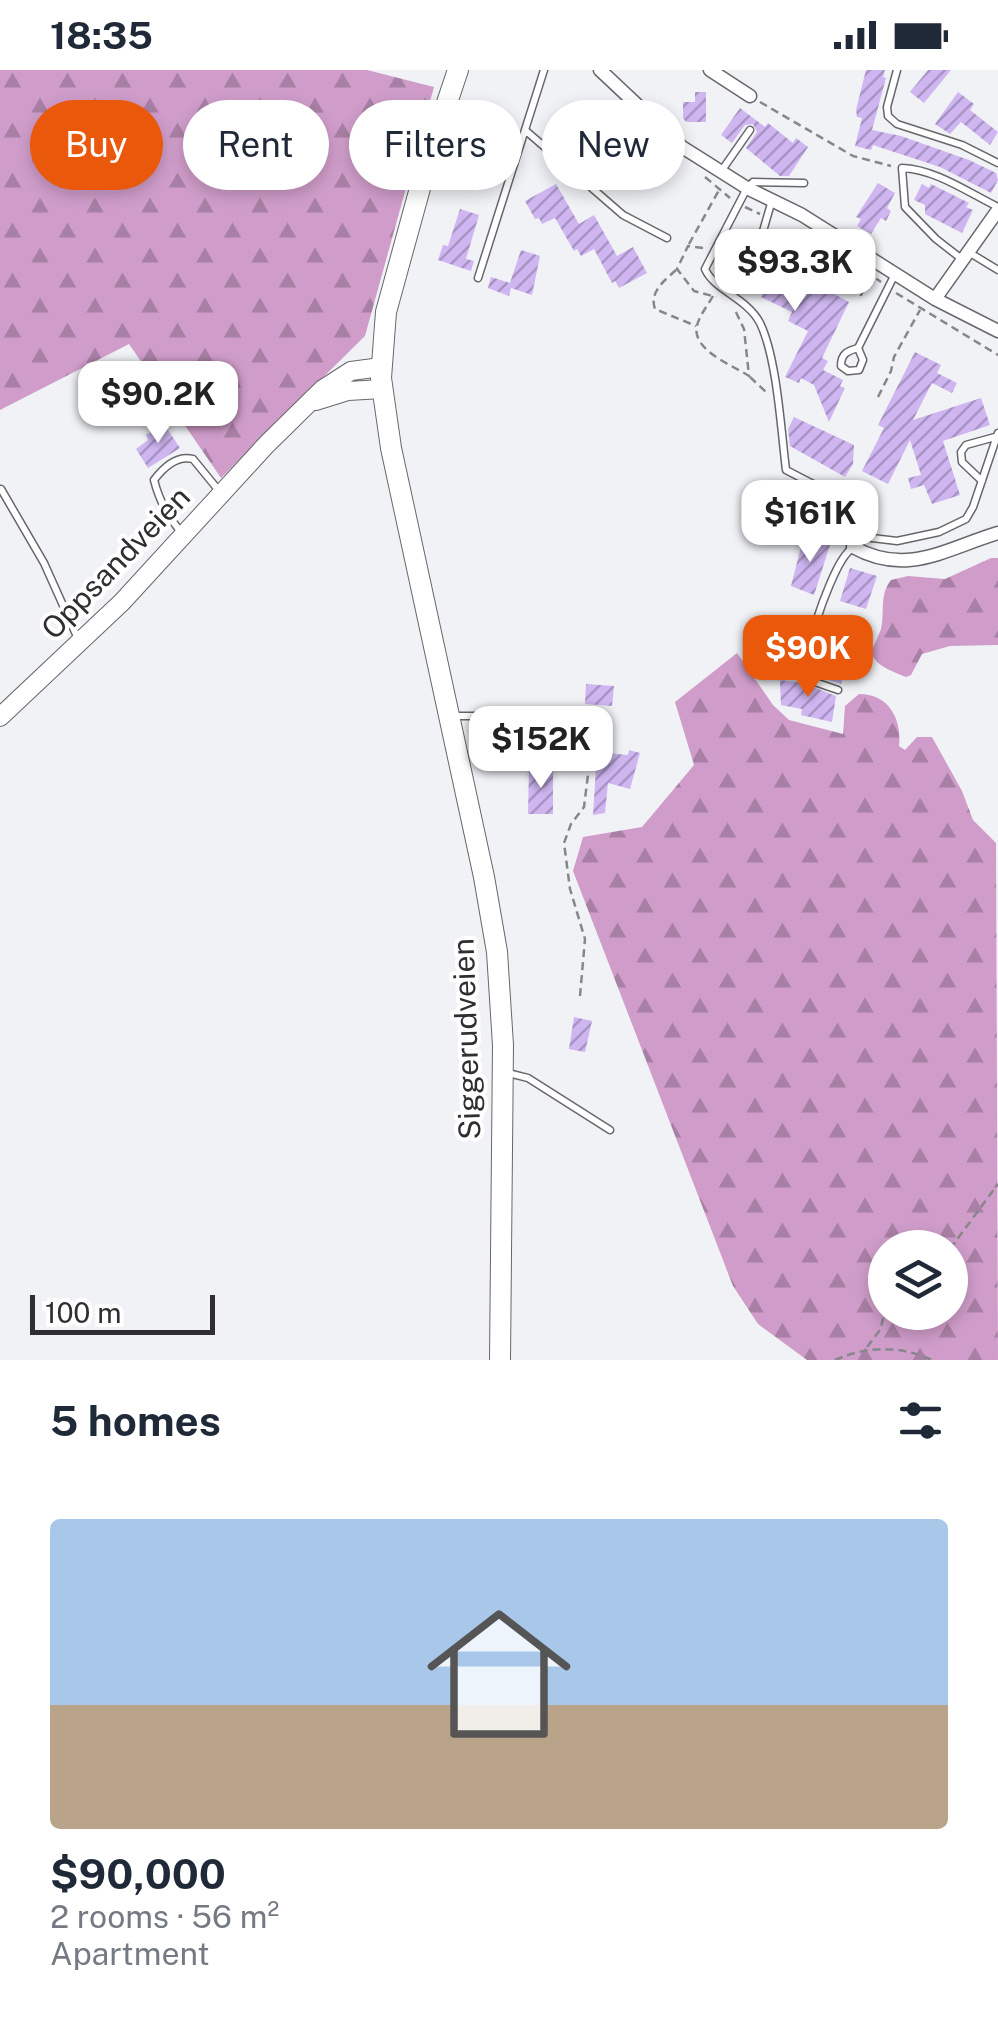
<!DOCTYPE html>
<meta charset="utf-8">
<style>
body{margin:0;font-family:"Public Sans",sans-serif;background:#f6f6f7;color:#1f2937;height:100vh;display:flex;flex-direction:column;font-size:38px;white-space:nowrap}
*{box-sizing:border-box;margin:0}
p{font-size:32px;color:#747a83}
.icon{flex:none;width:55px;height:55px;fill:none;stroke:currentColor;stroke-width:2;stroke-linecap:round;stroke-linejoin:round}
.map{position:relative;height:1290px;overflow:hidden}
.side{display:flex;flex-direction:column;background:#fff;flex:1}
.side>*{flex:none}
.hud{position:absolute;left:30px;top:30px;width:940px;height:90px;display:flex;gap:20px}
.tools{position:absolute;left:868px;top:1160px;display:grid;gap:20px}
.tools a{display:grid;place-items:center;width:100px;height:100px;border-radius:50%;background:#fff;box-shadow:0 5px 15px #0003;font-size:50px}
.scale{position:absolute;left:30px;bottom:25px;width:185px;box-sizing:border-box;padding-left:10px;border:5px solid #2f2f31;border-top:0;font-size:28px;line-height:35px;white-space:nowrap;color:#2f2f31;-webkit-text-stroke:8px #fff;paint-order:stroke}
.price{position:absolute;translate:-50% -85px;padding:0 22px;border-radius:20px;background:#fff;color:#222;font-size:32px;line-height:65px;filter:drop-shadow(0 2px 5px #0008)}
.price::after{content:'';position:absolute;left:50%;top:60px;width:30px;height:22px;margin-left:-15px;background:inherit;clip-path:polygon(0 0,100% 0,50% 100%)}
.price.current{background:#ea580c;color:#fff}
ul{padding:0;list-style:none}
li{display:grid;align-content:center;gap:20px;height:530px;padding:0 50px}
li span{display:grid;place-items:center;height:310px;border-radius:10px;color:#555}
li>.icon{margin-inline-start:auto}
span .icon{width:180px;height:180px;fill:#fffc;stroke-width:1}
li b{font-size:42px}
h2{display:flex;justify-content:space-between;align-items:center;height:120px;padding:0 50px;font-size:42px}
.tag{padding:0 35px;border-radius:45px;background:#fff;box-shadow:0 5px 15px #0003;font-size:35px;line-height:90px}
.tag.current{background:#ea580c;color:#fff}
.status{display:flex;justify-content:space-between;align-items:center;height:70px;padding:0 50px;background:#fff;direction:ltr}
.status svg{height:28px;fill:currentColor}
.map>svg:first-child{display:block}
.forest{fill:url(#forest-firs);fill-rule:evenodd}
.building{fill:url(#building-hatch)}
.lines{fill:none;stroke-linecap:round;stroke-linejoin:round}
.lane-casing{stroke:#66676b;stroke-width:9}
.street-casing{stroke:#66676b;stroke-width:15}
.secondary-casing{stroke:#66676b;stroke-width:20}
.primary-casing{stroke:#66676b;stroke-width:22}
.path{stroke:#87878a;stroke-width:2.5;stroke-dasharray:8 5;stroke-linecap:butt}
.lane{stroke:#fff;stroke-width:6}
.street{stroke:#fff;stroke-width:12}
.secondary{stroke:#fff;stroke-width:18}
.primary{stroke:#fff;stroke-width:20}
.labels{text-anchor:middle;stroke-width:8;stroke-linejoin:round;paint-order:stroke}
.street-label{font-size:30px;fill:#2f2f31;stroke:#fff}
</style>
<div class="status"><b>18:35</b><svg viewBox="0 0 49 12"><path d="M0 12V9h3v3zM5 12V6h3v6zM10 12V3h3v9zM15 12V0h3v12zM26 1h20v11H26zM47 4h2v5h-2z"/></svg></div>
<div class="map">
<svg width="998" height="1290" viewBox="0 0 998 1290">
<defs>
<pattern id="forest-firs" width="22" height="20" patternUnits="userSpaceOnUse" patternTransform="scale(2.5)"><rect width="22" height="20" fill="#d09dca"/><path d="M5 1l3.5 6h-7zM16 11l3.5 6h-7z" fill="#a980a5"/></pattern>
<pattern id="building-hatch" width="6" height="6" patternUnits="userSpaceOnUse" patternTransform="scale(2.5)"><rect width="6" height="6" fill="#cfb6f1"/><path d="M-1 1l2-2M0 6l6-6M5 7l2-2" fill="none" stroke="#a894c4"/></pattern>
</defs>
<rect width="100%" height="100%" fill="#f1f2f6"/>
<!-- forest -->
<path class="forest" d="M 0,0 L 367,0 L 434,17 L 365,266 L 221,408 L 129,274 L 0,340 Z
M 991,488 L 998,488 L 998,575 L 950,576 L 922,584 L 911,605 L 906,607 C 896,603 873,595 872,583 C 872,578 879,565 881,559 C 885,542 879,525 891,510 L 908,506 L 945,509 Z
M 737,583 L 773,635 L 789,650 L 843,664 L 845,636 L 859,624 C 889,624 902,649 899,676 L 905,680 L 917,667 L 932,667 L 962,721 L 973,750 L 996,773 L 998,1290 L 807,1290 L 758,1254 L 733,1216 L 573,801 L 583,767 L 642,757 L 694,695 L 675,632 ZM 885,1178 L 950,1178 L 950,1242 L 885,1242 Z"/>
<!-- building -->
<path class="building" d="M 866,0 L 885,0 L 883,7 L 886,8 L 872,60 L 901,66 L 969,90 L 996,103 L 998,110 L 991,123 L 940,97 L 873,75 L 871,80 L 855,76 L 862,48 L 857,47 L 856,40 Z
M 928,0 L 951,0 L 924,33 L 910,22 Z
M 695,22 L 706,22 L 706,52 L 686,52 L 683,48 L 683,32 L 695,32 Z
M 958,22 L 974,34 L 970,40 L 998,62 L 990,75 L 961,52 L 950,64 L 935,54 Z
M 740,38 L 765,57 L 768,53 L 793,73 L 796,68 L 808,77 L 789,106 L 780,106 L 746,78 L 757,62 L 753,54 L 745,55 L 732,73 L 721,65 Z
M 878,113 L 895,123 L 887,138 L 891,141 L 886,151 L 881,148 L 871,164 L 857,156 L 861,149 L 856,147 Z
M 556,114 L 579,154 L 594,145 L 617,186 L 633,177 L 647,203 L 619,218 L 615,211 L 612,213 L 594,179 L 581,186 L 577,179 L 574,181 L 555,148 L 542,154 L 539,148 L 535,149 L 525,131 Z
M 922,114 L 929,118 L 931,114 L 969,133 L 966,137 L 973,140 L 962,163 L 925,144 L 925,135 L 914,130 Z
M 460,139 L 479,145 L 466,189 L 474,191 L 471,201 L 438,190 L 443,175 L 448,176 Z
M 729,168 L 849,232 L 822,288 L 828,291 L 823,300 L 843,310 L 840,316 L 845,318 L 829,352 L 814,315 L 801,308 L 799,313 L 785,307 L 808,261 L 788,251 L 792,242 L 761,227 L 764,222 L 714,198 Z
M 521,180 L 540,186 L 532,225 L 511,218 L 509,226 L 488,218 L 491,207 L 510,213 Z
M 915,282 L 941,295 L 937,303 L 957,313 L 952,323 L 932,313 L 913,350 L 981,328 L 990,355 L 943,371 L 960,425 L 932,434 L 924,415 L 911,419 L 908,408 L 921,405 L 910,370 L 888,414 L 862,401 L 884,358 L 878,355 Z
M 794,347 L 854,375 L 853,394 L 845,407 L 790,376 L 788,359 Z
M 164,354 L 180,378 L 148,398 L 136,379 L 148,370 L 146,365 Z
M 804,465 L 830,475 L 814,525 L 791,516 Z
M 850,498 L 877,506 L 866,539 L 840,531 Z
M 771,559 L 797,567 L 789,597 L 765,593 Z
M 829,578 L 850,585 L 841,614 L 815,605 L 818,595 L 823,596 Z
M 780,610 L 803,613 L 836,626 L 832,652 L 801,645 L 802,639 L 781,635 Z
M 586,614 L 614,616 L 612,636 L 585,634 Z
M 629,680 L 640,683 L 630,719 L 608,713 L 605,743 L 593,745 L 597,682 L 628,685 Z
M 529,698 L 553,699 L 553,744 L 528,744 Z
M 574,947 L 592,951 L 585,982 L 569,979 Z"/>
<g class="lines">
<!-- lane casing -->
<g class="lane-casing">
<path id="lane" d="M 897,0 L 887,37 L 888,46 L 897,54 L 962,75 L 998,93
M 525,60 L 623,145 L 667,168
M 722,100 L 750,60
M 804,113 L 753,112 L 747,118 L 705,199 C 714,220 747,228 760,253 C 777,288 781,360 786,400 L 838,427 L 854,459 L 864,467 L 897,471 L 939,462 L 966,449 L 973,437 L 998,363
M 759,175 L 772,130
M 970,183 L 998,200
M 963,190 L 936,169 L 905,137 L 902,98 C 935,99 969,123 998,137
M 478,208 L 544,0
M 858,278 L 863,290 L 859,300 L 848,301 L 841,296 C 841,284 847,281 858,278 L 894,206
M 982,411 L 962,392 L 961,382 L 966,375 L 995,367
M 1,419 L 44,493 L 79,571
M 183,464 C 169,449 159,430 154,410 C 163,398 177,385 193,389 L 220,422
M 782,604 L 805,604
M 838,620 L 809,610 C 798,591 829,510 842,490 C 847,481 856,474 864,467
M 455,646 L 479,646 L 541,664 L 593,664
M 504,1002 L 528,1008 L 610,1060"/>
</g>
<!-- street casing -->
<g class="street-casing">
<path id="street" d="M 600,0 L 682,77 L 747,118 L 802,145 L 935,229 L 998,261
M 710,0 L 750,26
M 935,229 L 998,140
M 853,477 C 907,507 945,479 998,463"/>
</g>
<!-- secondary casing -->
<g class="secondary-casing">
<path id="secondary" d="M 316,331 L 348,321 L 382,319
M 0,647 L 122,532 L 267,374 L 323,319 L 351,301 L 381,297"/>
</g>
<!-- primary casing -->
<g class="primary-casing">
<path id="primary" d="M 458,0 L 428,89 L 386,242 L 381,308 L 391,378 L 484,807 L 497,882 L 503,975 L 500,1290"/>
</g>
<!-- path -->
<path class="path" d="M 760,32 L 853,86 L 891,96
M 705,107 L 730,128
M 745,137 L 760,144
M 734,165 L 750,171
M 689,174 L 719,120
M 703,178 L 688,176 L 677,199 L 694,221 L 716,227
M 767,178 L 861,225 L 866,215 L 876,210
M 855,194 L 881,212
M 676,200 C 664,211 649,222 655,239 L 696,256
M 896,223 L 998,285
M 713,226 C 708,235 699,246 697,256 C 691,280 734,296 749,306 L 744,259 L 735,240
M 750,307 L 766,322
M 878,327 L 891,301 L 894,287 L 920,240
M 580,926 L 585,869 L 570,819 L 564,773 L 571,754 L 584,737 L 592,672
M 950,1179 L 998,1114
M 867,1277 L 880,1260 L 885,1242
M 835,1290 C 867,1276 899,1275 932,1290"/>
<!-- lane -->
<use href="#lane" class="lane"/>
<!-- street -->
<use href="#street" class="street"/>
<!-- secondary -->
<use href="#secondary" class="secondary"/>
<!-- primary -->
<use href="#primary" class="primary"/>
</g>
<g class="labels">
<!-- street labels -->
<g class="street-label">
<text transform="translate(116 493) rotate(-46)" y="10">Oppsandveien</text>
<text transform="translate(467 969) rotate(-92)" y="10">Siggerudveien</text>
</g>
</g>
</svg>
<div class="tools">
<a><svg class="icon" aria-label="layers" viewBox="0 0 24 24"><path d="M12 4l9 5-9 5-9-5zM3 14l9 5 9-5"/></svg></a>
</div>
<div class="scale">100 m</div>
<b class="price" style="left:795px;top:244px">$93.3K</b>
<b class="price" style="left:158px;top:376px">$90.2K</b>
<b class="price" style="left:810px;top:495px">$161K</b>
<b class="price current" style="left:808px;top:630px">$90K</b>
<b class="price" style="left:541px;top:721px">$152K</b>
<div class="hud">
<a class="tag current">Buy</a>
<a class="tag">Rent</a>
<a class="tag">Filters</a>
<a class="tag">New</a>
</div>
</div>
<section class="side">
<h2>5 homes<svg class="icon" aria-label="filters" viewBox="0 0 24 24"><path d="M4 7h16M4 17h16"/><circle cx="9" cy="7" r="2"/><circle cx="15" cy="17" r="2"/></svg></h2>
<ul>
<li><span style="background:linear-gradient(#a9c7e8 60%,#b9a48a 0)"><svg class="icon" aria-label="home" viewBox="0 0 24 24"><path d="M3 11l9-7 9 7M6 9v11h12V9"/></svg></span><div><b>$90,000</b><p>2 rooms · 56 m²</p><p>Apartment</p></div></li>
</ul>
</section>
